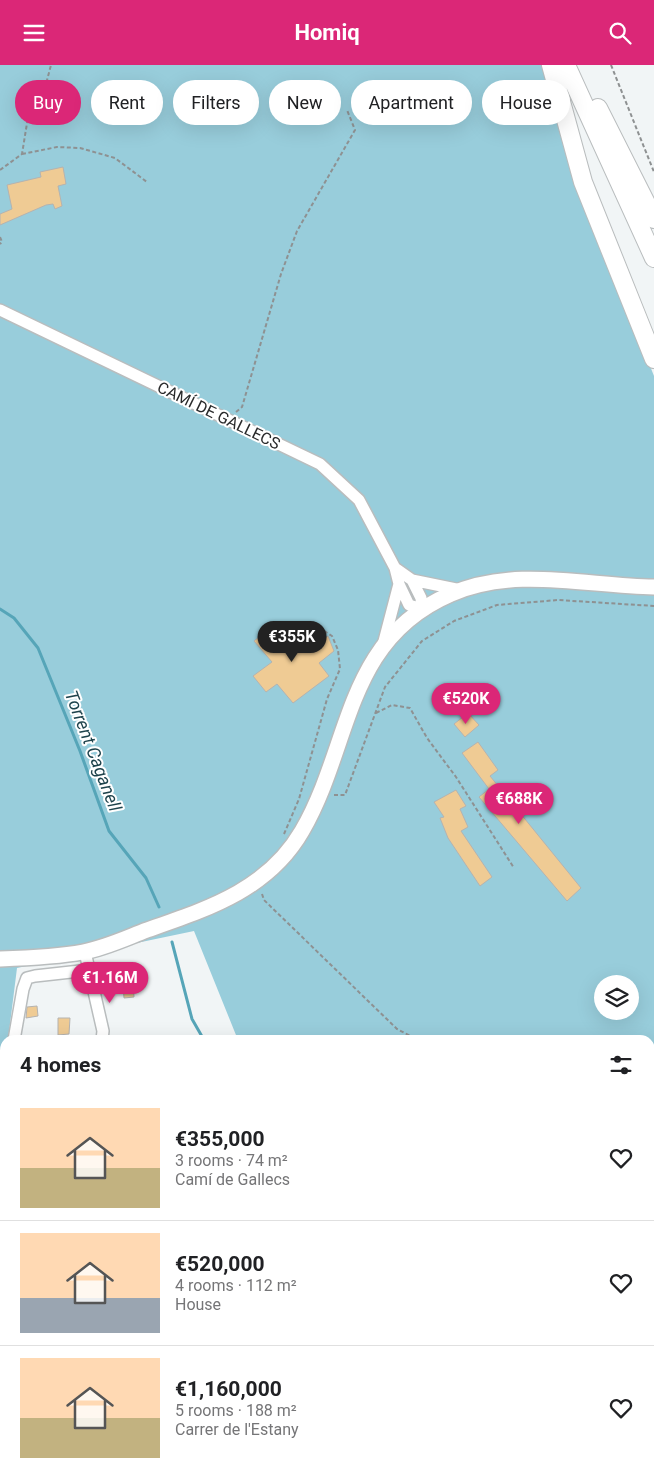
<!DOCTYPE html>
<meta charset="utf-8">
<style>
body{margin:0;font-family:Roboto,sans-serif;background:#f6f6f6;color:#202124;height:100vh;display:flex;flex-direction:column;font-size:19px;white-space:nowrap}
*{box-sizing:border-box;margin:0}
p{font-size:16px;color:#757577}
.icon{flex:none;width:28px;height:28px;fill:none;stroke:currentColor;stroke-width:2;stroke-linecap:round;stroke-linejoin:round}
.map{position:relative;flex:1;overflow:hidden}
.drawer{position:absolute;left:0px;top:970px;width:655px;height:446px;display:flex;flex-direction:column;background:#fff;border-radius:15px 15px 0 0;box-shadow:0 5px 20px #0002}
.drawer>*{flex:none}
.top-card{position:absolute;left:15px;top:15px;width:625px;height:45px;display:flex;gap:10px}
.controls{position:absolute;left:594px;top:910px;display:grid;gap:10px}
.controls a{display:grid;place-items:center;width:45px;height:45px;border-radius:50%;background:#fff;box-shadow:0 5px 20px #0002;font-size:25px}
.price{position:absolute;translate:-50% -42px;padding:0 11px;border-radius:18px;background:#db2777;color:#fff;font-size:16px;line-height:32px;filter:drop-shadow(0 1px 2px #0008)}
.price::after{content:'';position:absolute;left:50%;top:30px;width:15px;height:11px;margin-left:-8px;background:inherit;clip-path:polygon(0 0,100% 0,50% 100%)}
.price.active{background:#222;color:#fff}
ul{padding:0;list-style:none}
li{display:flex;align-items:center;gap:15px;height:125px;padding:0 20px}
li+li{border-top:1px solid #e0e0e0}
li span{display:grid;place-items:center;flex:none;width:140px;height:100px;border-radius:0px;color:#555}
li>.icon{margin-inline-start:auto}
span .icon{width:60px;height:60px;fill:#fffc;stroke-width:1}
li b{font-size:21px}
h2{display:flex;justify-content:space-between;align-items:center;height:60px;padding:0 20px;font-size:21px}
.chip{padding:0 18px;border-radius:22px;background:#fff;box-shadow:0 5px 20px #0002;font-size:18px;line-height:45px}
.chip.active{background:#db2777;color:#fff}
header{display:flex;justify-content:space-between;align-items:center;height:65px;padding:0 20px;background:#db2777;color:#fff;font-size:22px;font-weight:700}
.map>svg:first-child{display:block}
.green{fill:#98cddb;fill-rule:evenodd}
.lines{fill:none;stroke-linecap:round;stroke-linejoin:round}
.stream{stroke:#56a5b8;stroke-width:3}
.building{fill:#efcb94;stroke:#b5b3b0}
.minor-casing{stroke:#b9bdbe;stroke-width:14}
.major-casing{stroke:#b9bdbe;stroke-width:18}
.highway-casing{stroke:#b9bdbe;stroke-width:20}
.path{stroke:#8e9192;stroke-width:2;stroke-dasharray:4 2.5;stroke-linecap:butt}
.minor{stroke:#fff;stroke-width:11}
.major{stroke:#fff;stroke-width:15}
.highway{stroke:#fff;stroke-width:18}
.labels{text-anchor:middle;stroke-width:4;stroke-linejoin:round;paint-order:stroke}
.street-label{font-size:16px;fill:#292a2b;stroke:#fff}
.water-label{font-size:18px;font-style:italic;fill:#1e434c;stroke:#fff}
</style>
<header><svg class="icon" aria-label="menu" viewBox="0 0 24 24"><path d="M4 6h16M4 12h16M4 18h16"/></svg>Homiq<svg class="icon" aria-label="search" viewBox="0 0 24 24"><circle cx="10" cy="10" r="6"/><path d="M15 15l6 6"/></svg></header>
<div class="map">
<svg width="654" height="1416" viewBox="0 0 654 1416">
<rect width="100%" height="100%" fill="#f1f5f6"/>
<!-- green -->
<path class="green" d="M 0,0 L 545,0 L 587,143 L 654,311 L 654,1357 L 650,1360 L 650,975 L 238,975 L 194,866 L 17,903 L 8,975 L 5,975 L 5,992 L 0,998 ZM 602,919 L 630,919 L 630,946 L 602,946 Z"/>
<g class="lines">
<!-- stream -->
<path class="stream" d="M 0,544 L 14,553 L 38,583 L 80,686 L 109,766 L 146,813 L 159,842
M 172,877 L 192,954 L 204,975
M 571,1411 L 572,1416"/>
</g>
<!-- building -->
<path class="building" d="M 63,102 L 66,119 L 58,121 L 62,141 L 55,144 L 53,139 L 46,140 L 0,160 L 0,149 L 12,144 L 7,120 L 41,112 L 40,107 Z
M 276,558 L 293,580 L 312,568 L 319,576 L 328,571 L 334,586 L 319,598 L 329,611 L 293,638 L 277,619 L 266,627 L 253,611 L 272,597 L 254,576 Z
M 468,648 L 479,660 L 465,672 L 454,659 Z
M 478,677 L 498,705 L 490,711 L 581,823 L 567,836 L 479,732 L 489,724 L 462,688 Z
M 456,725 L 466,741 L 460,744 L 468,762 L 461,766 L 492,812 L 480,821 L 448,773 L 440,753 L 444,752 L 434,737 Z
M 133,917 L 134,932 L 124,933 L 123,918 Z
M 37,941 L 38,951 L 26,953 L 27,942 Z
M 58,953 L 70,953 L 69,969 L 58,970 Z"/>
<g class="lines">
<!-- minor casing -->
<g class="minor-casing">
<path id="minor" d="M 0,245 L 320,399 L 359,435 L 395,503 L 399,519 L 409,540 L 422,544 L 421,533 L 412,515
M 395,503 L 412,515 L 461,525
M 383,580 L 399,519
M 85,887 L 103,966 L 102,975
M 14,975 L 23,924 L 27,913 L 35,911 L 89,905
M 0,1061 L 5,1030
M 0,1356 L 5,1364
M 35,1411 L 38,1416
M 388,1411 L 389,1416
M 397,1416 L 408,1411"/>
</g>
<!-- major casing -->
<g class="major-casing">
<path id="major" d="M 0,894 C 28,893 56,892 83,887 C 105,883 126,873 147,865 C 207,844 268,825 302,766 C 352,680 344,575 451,529 C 516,501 586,521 654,522"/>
</g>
<!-- highway casing -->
<g class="highway-casing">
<path id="highway" d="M 551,0 L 583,117 L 654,294
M 566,0 L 654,193
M 598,43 L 654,154"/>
</g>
<!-- path -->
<path class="path" d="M 611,0 L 654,107
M 22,89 L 57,82 L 80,83 L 115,93 L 147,117
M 0,105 L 22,89 L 28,52 L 46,19 L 51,0
M 0,172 L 2,177 L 0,179
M 236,347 L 242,342 L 281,209 L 297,166 L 355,65 L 347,45
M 376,648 L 392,640 L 410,643 L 427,673 L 456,712 L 514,803
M 334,730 L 345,730 L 385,622 L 422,576 L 454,556 L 497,540 L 558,535 L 654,541
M 284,769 L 299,734 L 327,634 L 340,604 L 338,585 L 332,571 L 318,562 L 288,563
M 262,829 L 264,835 L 397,964 L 418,975
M 0,986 L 5,983"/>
<!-- minor -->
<use href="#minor" class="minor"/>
<!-- major -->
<use href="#major" class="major"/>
<!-- highway -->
<use href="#highway" class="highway"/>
</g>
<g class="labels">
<!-- street labels -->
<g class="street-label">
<text transform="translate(219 350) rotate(26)" y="6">CAMÍ DE GALLECS</text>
</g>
<!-- water labels -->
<g class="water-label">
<text transform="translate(93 686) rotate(69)" y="6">Torrent Caganell</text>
</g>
</g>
</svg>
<div class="controls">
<a><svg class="icon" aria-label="layers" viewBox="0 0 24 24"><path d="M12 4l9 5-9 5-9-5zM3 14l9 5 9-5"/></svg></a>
</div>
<b class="price active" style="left:292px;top:598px">€355K</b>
<b class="price" style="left:466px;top:660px">€520K</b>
<b class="price" style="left:519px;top:760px">€688K</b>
<b class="price" style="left:110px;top:939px">€1.16M</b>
<div class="top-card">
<a class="chip active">Buy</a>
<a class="chip">Rent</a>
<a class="chip">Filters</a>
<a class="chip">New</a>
<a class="chip">Apartment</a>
<a class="chip">House</a>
</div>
<section class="drawer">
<h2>4 homes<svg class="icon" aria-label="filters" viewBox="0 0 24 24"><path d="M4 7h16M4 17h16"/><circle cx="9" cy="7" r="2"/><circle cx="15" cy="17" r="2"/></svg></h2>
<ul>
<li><span style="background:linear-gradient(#ffd9b3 60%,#c2b280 0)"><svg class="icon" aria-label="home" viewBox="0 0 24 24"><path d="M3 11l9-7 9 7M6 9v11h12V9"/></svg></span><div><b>€355,000</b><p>3 rooms · 74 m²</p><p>Camí de Gallecs</p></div><svg class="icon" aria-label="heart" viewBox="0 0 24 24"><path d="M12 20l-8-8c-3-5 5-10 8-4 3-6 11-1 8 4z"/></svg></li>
<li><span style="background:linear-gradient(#ffd9b3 65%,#9aa5b1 0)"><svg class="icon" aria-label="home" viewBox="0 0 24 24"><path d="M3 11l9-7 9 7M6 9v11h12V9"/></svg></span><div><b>€520,000</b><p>4 rooms · 112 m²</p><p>House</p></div><svg class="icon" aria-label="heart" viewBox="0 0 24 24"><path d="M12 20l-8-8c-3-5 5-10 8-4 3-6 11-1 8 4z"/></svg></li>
<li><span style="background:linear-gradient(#ffd9b3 60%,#c2b280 0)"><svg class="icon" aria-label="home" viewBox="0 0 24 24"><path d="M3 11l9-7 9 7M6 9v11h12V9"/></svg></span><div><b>€1,160,000</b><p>5 rooms · 188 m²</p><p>Carrer de l'Estany</p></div><svg class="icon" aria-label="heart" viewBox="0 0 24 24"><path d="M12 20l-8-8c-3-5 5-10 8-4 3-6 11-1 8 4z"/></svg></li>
</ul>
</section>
</div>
